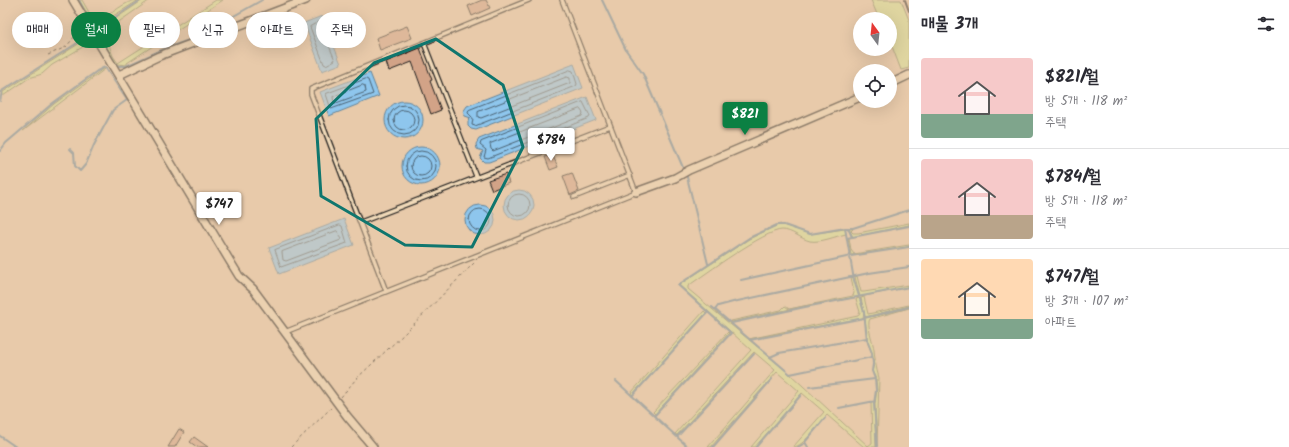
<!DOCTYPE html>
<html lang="ko">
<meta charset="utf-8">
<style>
body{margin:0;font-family:Kalam,"Poor Story",sans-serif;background:#f2f2f3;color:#2b2b33;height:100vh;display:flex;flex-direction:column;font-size:15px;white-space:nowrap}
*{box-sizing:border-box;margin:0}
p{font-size:13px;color:#7c7c81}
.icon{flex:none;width:22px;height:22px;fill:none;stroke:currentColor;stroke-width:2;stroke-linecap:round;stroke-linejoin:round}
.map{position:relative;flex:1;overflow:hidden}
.panel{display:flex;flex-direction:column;background:#fff;width:380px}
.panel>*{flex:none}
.hud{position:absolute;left:12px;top:12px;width:380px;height:36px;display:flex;gap:8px}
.needle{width:26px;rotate:345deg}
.tools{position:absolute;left:853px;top:12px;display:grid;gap:8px}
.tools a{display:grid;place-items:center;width:44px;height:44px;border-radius:50%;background:#fff;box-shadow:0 4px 16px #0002;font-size:20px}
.price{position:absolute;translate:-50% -34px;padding:0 9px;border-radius:4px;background:#fff;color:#222;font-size:13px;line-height:26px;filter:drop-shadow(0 1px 2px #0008)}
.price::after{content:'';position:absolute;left:50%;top:24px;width:12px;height:9px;margin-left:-6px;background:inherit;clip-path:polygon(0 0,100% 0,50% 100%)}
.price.on{background:#0b8043;color:#fff}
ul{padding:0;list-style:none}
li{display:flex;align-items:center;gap:12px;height:100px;padding:0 12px}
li+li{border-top:1px solid #e1e1e2}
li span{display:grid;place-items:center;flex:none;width:112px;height:80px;border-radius:4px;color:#555}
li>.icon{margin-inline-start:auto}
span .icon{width:48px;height:48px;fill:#fffc;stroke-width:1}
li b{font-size:17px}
h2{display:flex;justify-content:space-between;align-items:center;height:48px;padding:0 12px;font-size:17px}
.pill{padding:0 14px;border-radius:18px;background:#fff;box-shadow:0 4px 16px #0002;font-size:14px;line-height:36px}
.pill.on{background:#0b8043;color:#fff}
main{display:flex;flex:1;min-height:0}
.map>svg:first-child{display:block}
.green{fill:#d6e396;stroke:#798059}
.water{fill:#8ec6ed;stroke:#608299}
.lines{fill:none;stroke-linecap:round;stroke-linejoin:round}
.shore{stroke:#4a6070;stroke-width:1}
.stream{stroke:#608299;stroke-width:2}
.building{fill:#d2a387;stroke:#1c1c1c}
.service-casing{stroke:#1c1c1c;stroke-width:6}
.minor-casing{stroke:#1c1c1c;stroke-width:10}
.path{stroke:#1c1c1c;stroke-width:1;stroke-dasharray:3 3;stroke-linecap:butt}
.service{stroke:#f0d9b8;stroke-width:3.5}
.minor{stroke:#f0d9b8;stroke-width:7}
.rail{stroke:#1c1c1c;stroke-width:2}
.marked{fill:none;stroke:#0f766e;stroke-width:3;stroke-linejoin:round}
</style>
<main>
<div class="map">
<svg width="909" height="447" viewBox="0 0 909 447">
<rect width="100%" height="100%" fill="#e8caaa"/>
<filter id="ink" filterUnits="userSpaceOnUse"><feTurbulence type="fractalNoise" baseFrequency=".025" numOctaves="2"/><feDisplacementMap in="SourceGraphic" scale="8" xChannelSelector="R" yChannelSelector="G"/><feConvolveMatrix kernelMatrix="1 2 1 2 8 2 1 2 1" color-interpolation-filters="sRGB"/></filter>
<g filter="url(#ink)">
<!-- green -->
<path class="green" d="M 79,0 L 82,0 L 90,14 L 99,19 C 113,15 124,0 139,0 L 97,26 L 92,21 Z
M 143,0 L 150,0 L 120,21 L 114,30 L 105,34 L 113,56 L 118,63 L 216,0 L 223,0 L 127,63 L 127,65 L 117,64 L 109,53 L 102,33 L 109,28 L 115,19 Z
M 871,0 L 901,0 L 909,20 L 909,68 L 901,70 L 890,41 L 890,19 L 879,19 Z
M 91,36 L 93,41 L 52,65 L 42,74 L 29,78 L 3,96 L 3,92 Z
M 103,69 L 105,69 L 23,131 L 54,104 Z
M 909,223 L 909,225 L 853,237 L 849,229 L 853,229 L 851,231 L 853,233 L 858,233 Z
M 780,224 L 810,234 L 845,229 L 846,234 C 836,236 820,243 810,241 C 801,239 792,230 782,230 C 765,230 704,275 688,286 L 688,289 L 790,374 L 868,446 L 872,443 L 871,402 L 874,401 L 876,447 L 864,447 L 827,415 C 819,423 804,447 793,447 L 824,412 L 802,393 L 755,447 L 751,447 L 799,391 L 777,372 L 711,447 L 708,447 L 775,370 L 754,352 L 677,435 L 675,434 L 751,350 L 679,285 L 749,239 Z
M 848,238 L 849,238 L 851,250 L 854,254 L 909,245 L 909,247 L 851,255 Z
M 857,276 L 861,292 L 864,292 L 909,285 L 909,287 L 860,297 L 855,277 Z
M 851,277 L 853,277 L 859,297 L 804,306 L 732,322 L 731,321 L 781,310 L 785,306 L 789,309 L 853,296 L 854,293 Z
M 864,297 L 868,314 L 909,305 L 909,306 L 865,317 L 861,298 Z
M 860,298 L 864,312 L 863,318 L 749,339 L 858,316 L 860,312 L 856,299 Z
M 909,308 L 870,319 L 869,321 C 868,331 873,341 874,350 C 875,360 876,368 879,378 L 877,447 L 875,404 L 877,390 L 876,379 L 872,371 L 874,365 L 872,353 L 868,344 L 865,318 Z
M 704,311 L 706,313 L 632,395 L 631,393 Z
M 728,332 L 729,333 L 655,414 L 653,412 Z"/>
<!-- water -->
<path class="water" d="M 322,16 L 341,64 L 322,71 L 304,23 Z
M 574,64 L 583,88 L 476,130 L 471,129 L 468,126 L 468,121 L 471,118 L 465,116 L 463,112 L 467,106 Z
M 370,73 L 379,96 L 329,116 L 320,92 Z
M 587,97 L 596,120 L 489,162 L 484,162 L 480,158 L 483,151 L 477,149 L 476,144 L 479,139 Z
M385 120a19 19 0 1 1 38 0a19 19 0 1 1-38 0Z
M402 166a19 19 0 1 1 38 0a19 19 0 1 1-38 0Z
M504 205a15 15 0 1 1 30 0a15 15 0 1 1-30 0Z
M465 220a15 15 0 1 1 30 0a15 15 0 1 1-30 0Z
M 344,219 L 354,245 L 279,274 L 269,248 Z"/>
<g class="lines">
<!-- shore -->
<path class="shore" d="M 319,22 L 335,60 L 326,65 L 324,64 L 310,27 Z
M 570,70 L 573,71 L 577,84 L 576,86 L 475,126 L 472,125 L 473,118 L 468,113 L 469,110 Z
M 567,77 L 570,78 L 570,83 L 481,118 L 478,117 L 478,112 Z
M 366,79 L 368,80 L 373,94 L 331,109 L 326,94 Z
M 363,85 L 365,86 L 366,92 L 336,103 L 334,103 L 333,97 Z
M 583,102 L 590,116 L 589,118 L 488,158 L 484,157 L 486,150 L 480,145 L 481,142 Z
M389 120a15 15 0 1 1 30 0a15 15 0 1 1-30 0Z
M 580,109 L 583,113 L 582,116 L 493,151 L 491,149 L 490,144 Z
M394 120a10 10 0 1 1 20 0a10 10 0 1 1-20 0Z
M406 166a15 15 0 1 1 30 0a15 15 0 1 1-30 0Z
M411 166a10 10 0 1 1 20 0a10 10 0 1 1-20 0Z
M508 205a11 11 0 1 1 22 0a11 11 0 1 1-22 0Z
M469 220a11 11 0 1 1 22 0a11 11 0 1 1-22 0Z
M 340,225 L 342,226 L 347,243 L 281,267 L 275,250 Z
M 337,231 L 342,238 L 341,240 L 286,261 L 283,260 L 282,252 Z"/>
<!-- stream -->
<path class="stream" d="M 79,0 L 86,14 L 98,29 L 109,53
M 602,0 L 626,50 L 643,74 L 687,177 L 708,264
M 96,30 L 141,0
M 114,62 L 118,66 L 126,66 L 166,48 L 215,31 L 216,26 L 262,0
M 0,92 L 90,35
M 0,101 L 2,91
M 0,151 L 6,143 L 53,103 L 97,71 L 105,67 L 127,100 L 113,110 L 94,145 L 86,164 L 80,171 L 75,166 L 74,153 L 70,149
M 845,228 L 854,280 L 864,312 L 867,340 L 872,353 L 873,364 L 872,371 L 875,379 L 876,390 L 874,404 L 877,447
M 848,228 L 852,237
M 847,238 L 909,226
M 741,280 L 851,256 L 909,247
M 712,307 L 790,374 L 872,357
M 715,310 L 718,306 L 733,302 L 869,273 L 909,267
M 732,323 L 805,307 L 909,287
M 750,340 L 864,318 L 909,307
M 770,357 L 779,353 L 867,338
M 616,381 L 688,447
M 809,387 L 875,379
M 632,396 L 707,313
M 839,408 L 875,401
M 655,415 L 731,333 L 678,285 L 749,238 L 777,225 L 784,225 L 810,234 L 845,228 L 853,228 L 909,210
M 0,436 L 16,447
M 677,437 L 754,354
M 713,447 L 772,379
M 756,447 L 801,395
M 798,447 L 805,443
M 808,447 L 805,442 L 825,418"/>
</g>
<!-- building -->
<path class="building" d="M 482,0 L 486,0 L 490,8 L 472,16 L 468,6 Z
M 407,26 L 412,38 L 380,50 L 376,38 Z
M 420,48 L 432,80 L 430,81 L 441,110 L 431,114 L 412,62 L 389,71 L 386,62 Z
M 552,154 L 558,167 L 550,170 L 545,157 Z
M 572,173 L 579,191 L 570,195 L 563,176 Z
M 506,174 L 509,183 L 492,190 L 488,180 Z
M 179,429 L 184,432 L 175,447 L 168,447 Z
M 194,437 L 208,447 L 197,447 L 190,442 Z"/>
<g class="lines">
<!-- service casing -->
<g class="service-casing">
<path id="service" d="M 424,43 L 476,176
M 574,197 L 630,175
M 361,222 L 610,126
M 386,291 L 311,94 L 311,89 L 529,0
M 285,332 L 636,192 L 562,0"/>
</g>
<!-- minor casing -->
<g class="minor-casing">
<path id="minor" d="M 73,0 L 228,258 L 239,276 L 253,289 L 347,416 L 373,447
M 119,75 L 159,56 L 306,0
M 890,84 L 909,75
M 636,192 L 675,178 L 689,170 L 860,97"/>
</g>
<!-- path -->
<path class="path" d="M 48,55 L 66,47 L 81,29
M 341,397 L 356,379 L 404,334 L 474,263
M 291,447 L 331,408"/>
<!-- service -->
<use href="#service" class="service"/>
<!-- minor -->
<use href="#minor" class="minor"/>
<!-- rail -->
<path class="rail" d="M 905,0 L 909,11"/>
</g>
</g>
<!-- marked area -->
<path d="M0 0H909V447H0ZM 436,39 L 503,85 L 523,147 L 472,247 L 405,245 L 321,196 L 316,119 L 374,63 Z" fill="#e8caaa" fill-opacity=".55" fill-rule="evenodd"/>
<path class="marked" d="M 436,39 L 503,85 L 523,147 L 472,247 L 405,245 L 321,196 L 316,119 L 374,63 Z"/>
</svg>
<div class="tools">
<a><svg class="needle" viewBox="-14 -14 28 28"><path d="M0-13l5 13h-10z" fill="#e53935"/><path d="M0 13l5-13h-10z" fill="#7c7c81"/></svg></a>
<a><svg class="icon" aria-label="locate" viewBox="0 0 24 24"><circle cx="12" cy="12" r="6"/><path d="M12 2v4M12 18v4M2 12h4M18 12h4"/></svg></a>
</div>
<b class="price on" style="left:745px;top:136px">$821</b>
<b class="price" style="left:551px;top:162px">$784</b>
<b class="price" style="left:219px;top:226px">$747</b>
<div class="hud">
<a class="pill">매매</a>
<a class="pill on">월세</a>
<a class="pill">필터</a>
<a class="pill">신규</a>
<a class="pill">아파트</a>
<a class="pill">주택</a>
</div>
</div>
<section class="panel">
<h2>매물 3개<svg class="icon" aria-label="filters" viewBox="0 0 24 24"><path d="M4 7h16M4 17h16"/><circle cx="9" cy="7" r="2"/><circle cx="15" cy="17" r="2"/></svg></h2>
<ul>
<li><span style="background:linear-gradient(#f6c9c9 70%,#7fa58c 0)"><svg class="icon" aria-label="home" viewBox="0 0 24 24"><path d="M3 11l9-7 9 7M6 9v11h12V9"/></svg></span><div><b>$821/월</b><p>방 5개 · 118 m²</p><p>주택</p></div></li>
<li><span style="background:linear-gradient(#f6c9c9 70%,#b9a48a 0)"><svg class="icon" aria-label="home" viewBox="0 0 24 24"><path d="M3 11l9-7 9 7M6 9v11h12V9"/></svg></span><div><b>$784/월</b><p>방 5개 · 118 m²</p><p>주택</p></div></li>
<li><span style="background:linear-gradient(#ffd9b3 75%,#7fa58c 0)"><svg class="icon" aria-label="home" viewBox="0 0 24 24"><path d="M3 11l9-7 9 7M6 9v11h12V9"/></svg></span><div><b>$747/월</b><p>방 3개 · 107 m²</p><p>아파트</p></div></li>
</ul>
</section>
</main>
